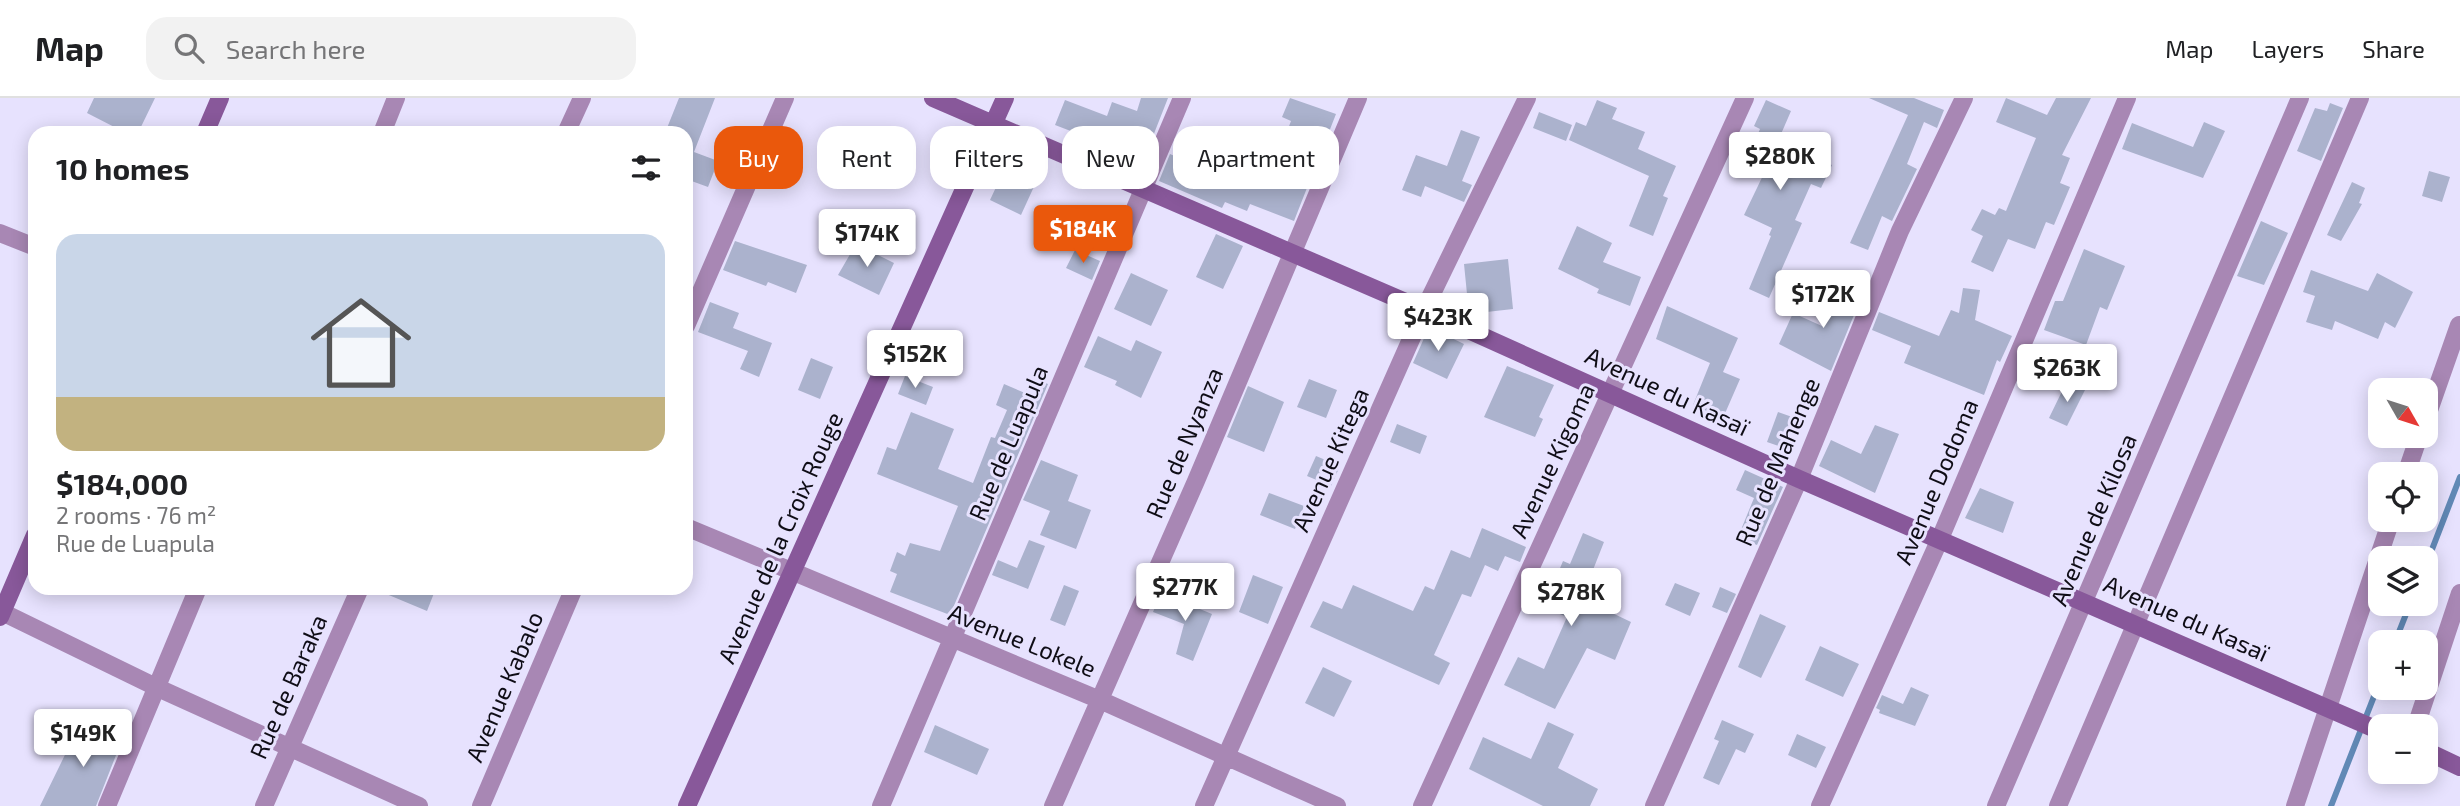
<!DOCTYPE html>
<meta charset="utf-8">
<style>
body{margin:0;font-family:"Exo 2",sans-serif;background:#f2f2f2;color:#202124;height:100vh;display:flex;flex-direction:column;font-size:26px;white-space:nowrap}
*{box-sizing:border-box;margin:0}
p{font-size:23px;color:#757577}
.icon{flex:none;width:38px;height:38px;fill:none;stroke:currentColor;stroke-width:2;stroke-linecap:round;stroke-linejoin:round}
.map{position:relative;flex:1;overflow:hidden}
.drawer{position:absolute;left:28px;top:28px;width:665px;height:469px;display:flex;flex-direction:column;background:#fff;border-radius:21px;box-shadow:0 4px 18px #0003}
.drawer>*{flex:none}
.top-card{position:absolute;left:714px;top:28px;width:665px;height:63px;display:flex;gap:14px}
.needle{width:46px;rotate:129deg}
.fabs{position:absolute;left:2368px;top:280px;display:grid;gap:14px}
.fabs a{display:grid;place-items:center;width:70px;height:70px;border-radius:14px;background:#fff;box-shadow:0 4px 18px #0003;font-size:35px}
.price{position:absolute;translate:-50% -60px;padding:0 16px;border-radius:7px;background:#fff;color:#222;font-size:23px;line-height:46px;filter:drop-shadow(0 2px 4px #0008)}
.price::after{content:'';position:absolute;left:50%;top:42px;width:21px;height:16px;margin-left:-10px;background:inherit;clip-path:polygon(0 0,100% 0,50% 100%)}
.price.active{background:#ea580c;color:#fff}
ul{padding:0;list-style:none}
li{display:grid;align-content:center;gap:14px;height:371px;padding:0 28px}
li span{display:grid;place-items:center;height:217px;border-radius:21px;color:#555}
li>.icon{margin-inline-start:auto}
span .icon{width:126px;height:126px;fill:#fffc;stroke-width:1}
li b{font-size:30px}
h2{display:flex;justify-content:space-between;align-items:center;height:84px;padding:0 28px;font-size:30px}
.tag{padding:0 24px;border-radius:21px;background:#fff;box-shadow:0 4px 18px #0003;font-size:24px;line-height:63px}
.tag.active{background:#ea580c;color:#fff}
header{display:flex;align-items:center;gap:42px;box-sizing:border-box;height:98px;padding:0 35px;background:#fff;border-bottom:2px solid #e0e0e0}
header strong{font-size:33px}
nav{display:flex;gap:38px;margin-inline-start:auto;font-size:24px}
.search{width:490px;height:63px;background:#f2f2f2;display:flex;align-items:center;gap:18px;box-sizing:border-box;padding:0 24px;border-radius:21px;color:#757577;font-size:26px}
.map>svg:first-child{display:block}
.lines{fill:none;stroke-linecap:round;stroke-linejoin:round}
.stream{stroke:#6189b6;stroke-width:6}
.building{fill:#abb2cd}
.street{stroke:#a887b4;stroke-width:18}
.secondary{stroke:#88589a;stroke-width:18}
.labels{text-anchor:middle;stroke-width:6;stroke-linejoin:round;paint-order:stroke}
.street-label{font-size:24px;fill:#0f0d16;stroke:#e7e2fe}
</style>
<header>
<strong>Map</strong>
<div class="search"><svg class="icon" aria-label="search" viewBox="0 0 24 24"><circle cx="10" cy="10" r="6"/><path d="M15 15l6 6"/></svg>Search here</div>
<nav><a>Map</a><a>Layers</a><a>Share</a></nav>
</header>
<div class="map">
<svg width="2460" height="708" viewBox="0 0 2460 708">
<rect width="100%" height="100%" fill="#e7e2fe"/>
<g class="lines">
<!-- stream -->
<path class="stream" d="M 2426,467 L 2460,379
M 2395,544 L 2410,506
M 2331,708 L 2380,583"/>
</g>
<!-- building -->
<path class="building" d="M 94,0 L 155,0 L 138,35 L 126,35 L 87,15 Z
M 679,0 L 715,0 L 694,54 L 718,63 L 708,89 L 686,81 L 686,35 L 665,35 Z
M 1141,0 L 1168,0 L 1144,61 L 1055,27 L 1065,2 L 1107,18 L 1112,4 L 1137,13 Z
M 1290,0 L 1336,16 L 1294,123 L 1250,106 L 1247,113 L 1225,104 L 1222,110 L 1159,83 L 1170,56 L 1237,85 L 1248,56 L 1275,65 L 1291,23 L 1282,19 Z
M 1869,0 L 1914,0 L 1944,12 L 1937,30 L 1924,24 L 1907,66 L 1917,71 L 1892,123 L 1882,118 L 1868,152 L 1850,145 L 1908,17 Z
M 2006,0 L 2047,17 L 2056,0 L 2091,0 L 2062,57 L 2070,60 L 2060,85 L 2070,89 L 2054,127 L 2046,124 L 2035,151 L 2008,141 L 1993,174 L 1971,164 L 1983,138 L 1971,132 L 1982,111 L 1995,117 L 1999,110 L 2006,113 L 2036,40 L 1996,24 Z
M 1597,2 L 1617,10 L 1612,21 L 1645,34 L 1638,51 L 1676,68 L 1663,98 L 1668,100 L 1653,138 L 1629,128 L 1649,78 L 1569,42 L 1576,24 L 1586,28 Z
M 1766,2 L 1791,13 L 1778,43 L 1832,67 L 1821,90 L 1811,86 L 1795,122 L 1802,125 L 1769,200 L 1749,191 L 1771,138 L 1769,137 L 1772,130 L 1744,117 L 1768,67 L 1748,58 L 1760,31 L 1754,28 Z
M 2330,5 L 2343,10 L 2321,63 L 2297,53 L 2315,10 L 2327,13 Z
M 1539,14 L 1572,27 L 1566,43 L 1533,30 Z
M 2204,24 L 2225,33 L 2203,80 L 2122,51 L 2132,25 L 2193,49 Z
M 1461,32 L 1480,39 L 1462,83 L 1472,87 L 1464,104 L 1425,88 L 1421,99 L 1402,92 L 1416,57 L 1447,68 Z
M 1006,68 L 1037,82 L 1021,117 L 990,102 Z
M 2429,73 L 2450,79 L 2442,104 L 2422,98 Z
M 2352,84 L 2365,90 L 2359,105 L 2362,106 L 2341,143 L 2327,137 Z
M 2261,123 L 2288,135 L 2264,187 L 2237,178 Z
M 1577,128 L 1612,145 L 1603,164 L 1641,179 L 1630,208 L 1597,195 L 1599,191 L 1558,171 Z
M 1216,136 L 1243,148 L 1223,191 L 1196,179 Z
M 735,143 L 807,167 L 796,195 L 768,184 L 766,188 L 723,172 Z
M 856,146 L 894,165 L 879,197 L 838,177 Z
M 2084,151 L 2125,168 L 2107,212 L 2100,209 L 2086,247 L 2044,232 L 2055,203 L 2063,203 Z
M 1075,152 L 1100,163 L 1092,182 L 1066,170 Z
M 1508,161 L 1513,211 L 1469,216 L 1464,166 Z
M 2311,172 L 2368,193 L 2377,175 L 2413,194 L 2395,230 L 2385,224 L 2378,241 L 2335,223 L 2332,232 L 2306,224 L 2315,198 L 2303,194 Z
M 1131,175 L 1168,192 L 1151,228 L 1114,211 Z
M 1839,185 L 1863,195 L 1831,273 L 1779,246 L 1793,215 L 1822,228 Z
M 1963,190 L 1980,192 L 1975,222 L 2012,238 L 2000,264 L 1997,262 L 1984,297 L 1904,265 L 1911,248 L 1872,232 L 1879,214 L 1939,238 L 1951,212 L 1959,215 Z
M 710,204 L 739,215 L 733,230 L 772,245 L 759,279 L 740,271 L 748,253 L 698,234 Z
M 1667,208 L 1738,240 L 1723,274 L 1740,281 L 1723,320 L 1693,307 L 1710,265 L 1656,241 Z
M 1429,229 L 1464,246 L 1447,281 L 1413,265 Z
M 1098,238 L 1131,253 L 1136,242 L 1162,254 L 1141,300 L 1115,287 L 1117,283 L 1084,269 Z
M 811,260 L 833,269 L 820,301 L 798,292 Z
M 1507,268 L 1554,287 L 1539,319 L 1543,321 L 1535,339 L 1484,319 Z
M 905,278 L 933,289 L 926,307 L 898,296 Z
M 1031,279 L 1048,286 L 950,517 L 890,494 L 897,476 L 890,473 L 897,454 L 905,458 L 910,445 L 940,453 L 958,408 L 877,376 L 887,349 L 896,352 L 911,314 L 954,331 L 938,371 L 973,385 L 991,339 L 995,340 L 1007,312 L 996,307 L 1004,286 L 1025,295 Z
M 1309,281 L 1337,292 L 1326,320 L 1297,309 Z
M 2067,283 L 2085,292 L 2067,328 L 2049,320 Z
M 1248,288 L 1284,304 L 1264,354 L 1227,339 Z
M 1778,314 L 1795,320 L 1784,350 L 1767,344 Z
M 1397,326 L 1427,338 L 1420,356 L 1390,344 Z
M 1875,327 L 1899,336 L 1875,395 L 1819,368 L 1831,342 L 1861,356 Z
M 1316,358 L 1340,368 L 1331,388 L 1307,378 Z
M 1041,362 L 1078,377 L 1068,403 L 1091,412 L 1076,451 L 1040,437 L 1050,413 L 1023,402 Z
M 1745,372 L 1783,389 L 1757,447 L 1738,439 L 1754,400 L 1736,392 Z
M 1980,390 L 2014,404 L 2003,435 L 1965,420 Z
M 1269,395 L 1304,408 L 1295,431 L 1260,417 Z
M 1482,430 L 1526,449 L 1520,464 L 1505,458 L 1498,473 L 1485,467 L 1471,499 L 1462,496 L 1434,557 L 1450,565 L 1439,587 L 1310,529 L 1323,503 L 1342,511 L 1353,487 L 1413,513 L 1425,488 L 1434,492 L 1451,452 L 1470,460 Z
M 1583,435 L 1604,444 L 1591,477 L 1596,480 L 1585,502 L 1631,524 L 1615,562 L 1587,550 L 1555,611 L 1504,587 L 1518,559 L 1544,571 L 1567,519 L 1555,514 L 1557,510 L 1533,499 L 1540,482 L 1553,487 L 1563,463 L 1570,466 Z
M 1029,442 L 1045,448 L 1028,491 L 992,477 L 998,462 L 1017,470 Z
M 1253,477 L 1283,489 L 1268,526 L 1239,514 Z
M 1675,485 L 1700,495 L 1690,518 L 1665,507 Z
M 1064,487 L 1079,493 L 1065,528 L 1050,522 Z
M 1720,489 L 1736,496 L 1727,515 L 1712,509 Z
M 372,490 L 436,490 L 427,513 Z
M 1161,495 L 1212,516 L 1193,563 L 1176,556 L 1184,526 L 1153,514 Z
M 1760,516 L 1786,528 L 1761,580 L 1738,569 Z
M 1820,548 L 1859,566 L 1843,599 L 1805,582 Z
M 1323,569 L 1352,583 L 1334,619 L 1305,605 Z
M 1911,589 L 1929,597 L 1915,628 L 1879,615 L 1880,612 L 1876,610 L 1882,597 L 1903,606 Z
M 1722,622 L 1754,636 L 1745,655 L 1736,651 L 1719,687 L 1703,680 L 1719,643 L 1714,641 Z
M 81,624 L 122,642 L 96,708 L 40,708 Z
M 1548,624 L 1574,636 L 1558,670 L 1598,691 L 1590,708 L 1543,708 L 1469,671 L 1483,639 L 1531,661 Z
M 935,627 L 989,651 L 977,677 L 924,654 Z
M 1797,636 L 1826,649 L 1816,670 L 1788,657 Z"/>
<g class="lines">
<!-- street -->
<path class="street" d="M 382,35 L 396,0
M 566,35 L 582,0
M 0,135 L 35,149
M 686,228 L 785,0
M 2426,321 L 2459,227
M 2406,376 L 2419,338
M 686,429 L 1100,602 L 1337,708
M 2,514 L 158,590 L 419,708
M 2416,628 L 2460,495
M 107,708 L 198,490
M 264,708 L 360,490
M 481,708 L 574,490
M 881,708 L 1182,0
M 1053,708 L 1196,383 L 1358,0
M 1204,708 L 1424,212 L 1527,0
M 1422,708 L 1745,0
M 1654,708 L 1799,381 L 1900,133 L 1964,0
M 1820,708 L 1939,443 L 2127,0
M 1996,708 L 2300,0
M 2058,708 L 2360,0
M 2295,708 L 2391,422"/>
<!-- secondary -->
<path class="secondary" d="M 933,0 L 1424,212 L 1799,381 L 2380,633
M 205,35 L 220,0
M 0,519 L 35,437
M 2426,653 L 2460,669
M 687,708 L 1005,0"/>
</g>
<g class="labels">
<!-- street labels -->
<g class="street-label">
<text transform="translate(1667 294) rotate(25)" y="8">Avenue du Kasaï</text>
<text transform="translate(1009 345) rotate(-67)" y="8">Rue de Luapula</text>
<text transform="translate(1185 345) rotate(-67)" y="8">Rue de Nyanza</text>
<text transform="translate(1331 362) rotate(-66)" y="8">Avenue Kitega</text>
<text transform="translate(1553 363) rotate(-65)" y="8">Avenue Kigoma</text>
<text transform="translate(1778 364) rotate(-67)" y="8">Rue de Mahenge</text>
<text transform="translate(1937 384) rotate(-67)" y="8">Avenue Dodoma</text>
<text transform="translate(2094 422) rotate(-67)" y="8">Avenue de Kilosa</text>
<text transform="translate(781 440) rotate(-66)" y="8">Avenue de la Croix Rouge</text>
<text transform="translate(2186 521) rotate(24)" y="8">Avenue du Kasaï</text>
<text transform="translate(1022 543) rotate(22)" y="8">Avenue Lokele</text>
<text transform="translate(289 589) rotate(-66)" y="8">Rue de Baraka</text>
<text transform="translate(505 589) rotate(-67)" y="8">Avenue Kabalo</text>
</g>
</g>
</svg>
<div class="fabs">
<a><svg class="needle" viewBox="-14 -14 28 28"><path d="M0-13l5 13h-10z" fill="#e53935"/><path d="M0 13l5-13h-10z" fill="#757577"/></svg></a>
<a><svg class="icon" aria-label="locate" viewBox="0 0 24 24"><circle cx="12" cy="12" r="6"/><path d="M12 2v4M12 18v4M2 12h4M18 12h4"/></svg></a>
<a><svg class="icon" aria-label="layers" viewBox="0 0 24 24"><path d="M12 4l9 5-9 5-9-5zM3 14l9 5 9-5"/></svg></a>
<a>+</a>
<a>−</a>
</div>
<b class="price" style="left:1780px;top:94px">$280K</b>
<b class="price active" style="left:1083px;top:167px">$184K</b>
<b class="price" style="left:867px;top:171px">$174K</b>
<b class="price" style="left:1823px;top:232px">$172K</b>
<b class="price" style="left:1438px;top:255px">$423K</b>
<b class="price" style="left:915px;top:292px">$152K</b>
<b class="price" style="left:2067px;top:306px">$263K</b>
<b class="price" style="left:1185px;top:525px">$277K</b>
<b class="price" style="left:1571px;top:530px">$278K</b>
<b class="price" style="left:83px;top:671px">$149K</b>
<div class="top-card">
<a class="tag active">Buy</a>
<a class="tag">Rent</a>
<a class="tag">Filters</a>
<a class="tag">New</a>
<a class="tag">Apartment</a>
</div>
<section class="drawer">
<h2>10 homes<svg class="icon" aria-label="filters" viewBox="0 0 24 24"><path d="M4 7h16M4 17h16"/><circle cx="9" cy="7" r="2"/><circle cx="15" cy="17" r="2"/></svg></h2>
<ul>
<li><span style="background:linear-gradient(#c9d6e8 75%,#c2b280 0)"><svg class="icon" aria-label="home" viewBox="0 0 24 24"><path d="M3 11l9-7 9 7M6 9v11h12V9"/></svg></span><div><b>$184,000</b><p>2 rooms · 76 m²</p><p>Rue de Luapula</p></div></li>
</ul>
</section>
</div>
